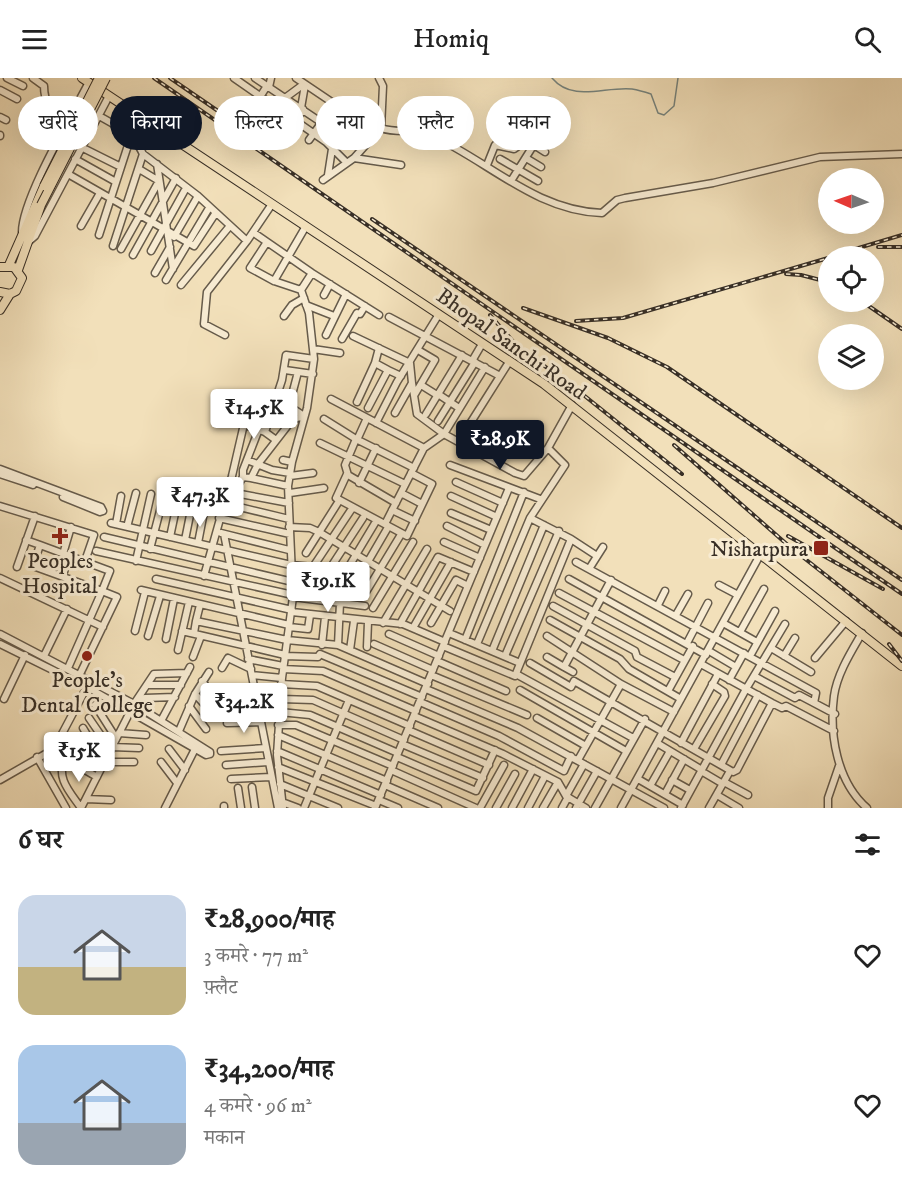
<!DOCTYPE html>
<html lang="hi">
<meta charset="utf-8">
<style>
body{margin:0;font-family:"IM FELL DW Pica","Noto Serif Devanagari",serif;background:#f2f2f2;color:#222;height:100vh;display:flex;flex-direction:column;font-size:22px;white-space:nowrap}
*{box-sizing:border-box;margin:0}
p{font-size:20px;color:#767676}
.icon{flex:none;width:33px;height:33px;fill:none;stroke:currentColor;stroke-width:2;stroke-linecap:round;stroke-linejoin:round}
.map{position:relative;height:730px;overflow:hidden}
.panel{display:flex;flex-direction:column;background:#fff;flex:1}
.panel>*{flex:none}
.guide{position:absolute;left:18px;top:18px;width:600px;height:54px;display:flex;gap:12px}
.needle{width:39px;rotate:272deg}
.controls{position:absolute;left:818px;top:90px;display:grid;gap:12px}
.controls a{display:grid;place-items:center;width:66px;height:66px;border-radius:50%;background:#fff;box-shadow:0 6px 24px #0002;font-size:30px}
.price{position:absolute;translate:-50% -51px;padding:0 14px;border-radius:6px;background:#fff;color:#222;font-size:20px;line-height:39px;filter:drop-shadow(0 2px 3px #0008)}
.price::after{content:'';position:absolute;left:50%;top:36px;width:18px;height:14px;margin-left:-9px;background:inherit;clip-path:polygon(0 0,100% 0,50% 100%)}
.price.on{background:#111827;color:#fff}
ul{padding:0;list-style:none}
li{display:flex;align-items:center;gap:18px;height:150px;padding:0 18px}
li span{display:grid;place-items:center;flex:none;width:168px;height:120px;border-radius:18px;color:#555}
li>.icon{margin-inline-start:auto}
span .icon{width:72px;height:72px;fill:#fffc;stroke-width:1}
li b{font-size:26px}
h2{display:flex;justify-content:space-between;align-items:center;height:72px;padding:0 18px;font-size:26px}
.pill{padding:0 21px;border-radius:27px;background:#fff;box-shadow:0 6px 24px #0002;font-size:21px;line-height:54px}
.pill.on{background:#111827;color:#fff}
header{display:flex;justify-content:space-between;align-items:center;height:78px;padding:0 18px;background:#fff;font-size:27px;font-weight:600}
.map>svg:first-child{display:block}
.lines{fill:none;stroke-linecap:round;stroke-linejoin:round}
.stream{stroke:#75837e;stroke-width:1.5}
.minor-casing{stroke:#665b4b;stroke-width:9}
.major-casing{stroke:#382f26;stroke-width:10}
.minor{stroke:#f7ebd2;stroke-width:6}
.major{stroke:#f2e0ba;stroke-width:8}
.rail-casing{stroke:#382f26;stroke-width:4}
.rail{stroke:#f7ebd2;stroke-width:1.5;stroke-dasharray:4.5;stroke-linecap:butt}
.major-bridge-casing{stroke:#382f26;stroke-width:10;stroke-linecap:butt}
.major-bridge{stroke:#f2e0ba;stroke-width:8}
.poi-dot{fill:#8f2418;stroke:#f7ebd2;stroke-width:2}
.labels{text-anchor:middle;stroke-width:6;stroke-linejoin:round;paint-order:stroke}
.street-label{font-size:22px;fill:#382f26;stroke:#f7ebd2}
.poi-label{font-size:22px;fill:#382f26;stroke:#f7ebd2}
</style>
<header><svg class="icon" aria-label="menu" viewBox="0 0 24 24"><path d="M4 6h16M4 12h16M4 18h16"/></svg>Homiq<svg class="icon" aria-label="search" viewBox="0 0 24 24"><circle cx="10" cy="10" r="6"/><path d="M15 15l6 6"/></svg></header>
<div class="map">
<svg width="902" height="730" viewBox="0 0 902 730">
<rect width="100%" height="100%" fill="#f2e0ba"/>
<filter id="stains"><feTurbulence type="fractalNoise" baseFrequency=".00333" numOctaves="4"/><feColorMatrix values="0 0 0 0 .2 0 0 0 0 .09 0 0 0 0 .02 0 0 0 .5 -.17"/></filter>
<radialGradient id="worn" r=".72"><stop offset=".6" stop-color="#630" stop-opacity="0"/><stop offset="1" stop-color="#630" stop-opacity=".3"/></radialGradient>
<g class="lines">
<!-- stream -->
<path class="stream" d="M 552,0 C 573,25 605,8 632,11 C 638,12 645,14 651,16 L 658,35 L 664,37 L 674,28 L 678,0"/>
<!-- minor casing -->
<g class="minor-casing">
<path id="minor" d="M 7,0 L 23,8
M 33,0 L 44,8 C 44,23 52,41 66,47
M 234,0 L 326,64 L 346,84
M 255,0 L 361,71
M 296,0 L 342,31 L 379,52
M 379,0 L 383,8 L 381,50 C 397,56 414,50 431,57 C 488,83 536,133 602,135 L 617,122 L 625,120 L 713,105 L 820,79 L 902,76
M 269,9 L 271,0
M 0,12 L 17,21
M 285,20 L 304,6
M 254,28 L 267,8
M 301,30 L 305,7
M 99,38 C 117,48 134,56 143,76 L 198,118 L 247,163
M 0,39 L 6,42
M 272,39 L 284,19
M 291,51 L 303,31
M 338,55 L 343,32
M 0,57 L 0,58
M 309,62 L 322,44 L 342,31
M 348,63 L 353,38
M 534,67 L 545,74
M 81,69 L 121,89
M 354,80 L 401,87
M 526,80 L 541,89
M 75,81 L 116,104
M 500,81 L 538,103
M 157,86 L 173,191
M 487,87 L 495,67 L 514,71 L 537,55 L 549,23
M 68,96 L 194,168 L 215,136
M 328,97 L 332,71
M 323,102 L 354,80 L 381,50
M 511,103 L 538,60
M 81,148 L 100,115
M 22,154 C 22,121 72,37 89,4
M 254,155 L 312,195 L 379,237
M 99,157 L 131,58
M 174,159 L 198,118
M 28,164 L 35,158 L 109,18
M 267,164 L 250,190 L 274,203
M 113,168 L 143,76
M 121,171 L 159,103 L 139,91
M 151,173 L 186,110
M 133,177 L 176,100
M 155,195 L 170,169
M 166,202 L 209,130
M 181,207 L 229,149
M 301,212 L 274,203 L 306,148
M 324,217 L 330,206
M 306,227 L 334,238
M 284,238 L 292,227 L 304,220
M 389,239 L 500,298
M 225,257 L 204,246 L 207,214 L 247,163 L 272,126
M 326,257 L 346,216
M 353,258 L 410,285 L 412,305 L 395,335
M 342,261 L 357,235 L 360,236 L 365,228
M 313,271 L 340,275
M 472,283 L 482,266
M 375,285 L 379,270
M 285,292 L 313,296
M 298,294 L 289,328 L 304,338
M 412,305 L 417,336 L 444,356 L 515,395 L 524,398 L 548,370
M 421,307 L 437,317
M 415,316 L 435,282 L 418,272
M 438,316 L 459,330
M 331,321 L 424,370
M 357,324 L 375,285 L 388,292
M 368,330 L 388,292 L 401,298
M 426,336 L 462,277
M 324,341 L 356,361 L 414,390
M 438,343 L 475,284
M 376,345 L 397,304 L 439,236
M 243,346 L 265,354 L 276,362
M 254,349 L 262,323
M 466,352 L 509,284
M 265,354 L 282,302 L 286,277 L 314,281
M 356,361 L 345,387 L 348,397 L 396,425
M 357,362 L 367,340
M 320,365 L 405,406
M 247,382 L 272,392 L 290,395
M 283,382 L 292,384
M 450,387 L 540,421
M 0,391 L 101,429 L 103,433
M 0,396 L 33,407
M 347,396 L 336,420 L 407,458 L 432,406 L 411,395
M 290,398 L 313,395
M 243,399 L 243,392 L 259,351
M 251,400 L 288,408
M 456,404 L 503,425
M 359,405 L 376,370
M 235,415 L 289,425
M 290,415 L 324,410
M 401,415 L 422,426
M 451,418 L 497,439
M 63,419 L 100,434 L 103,433
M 227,426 L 289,441
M 0,428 L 94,457 L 85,483
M 223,432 L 243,399 L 251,400 L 258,386 L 289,346 L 294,341 L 304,338
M 392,432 L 415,443
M 451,435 L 491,452
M 219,440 L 290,456
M 111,445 L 291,487 L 313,489 L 353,429
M 116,446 L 121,418
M 385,446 L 424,370 L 444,356 L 485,289
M 447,448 L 485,467
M 127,449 L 136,415
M 289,449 L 310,450 L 319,454 L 450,533
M 221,455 L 289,472
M 224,456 L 278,730
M 104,459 L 293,504 L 352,511 L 387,451
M 170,459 L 177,426
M 571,461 L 597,478
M 26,462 L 40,467 L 33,488 L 102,513 L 110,493 L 40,467
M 185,462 L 191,432
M 444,464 L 480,480
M 198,465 L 204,434
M 150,471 L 163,421
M 96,473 L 293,517
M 306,475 L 339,423
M 63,476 L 71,449
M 136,483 L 151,416
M 576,484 L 816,615 L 814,625
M 17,489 L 35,438
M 589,491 L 603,469
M 327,495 L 363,440
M 63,497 L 69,478
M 204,498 L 232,398 L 250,320 L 289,328
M 0,500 L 103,549
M 342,500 L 375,445
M 156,501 L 292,532
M 569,501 L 706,577
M 719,507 L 738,517
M 141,512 L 289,547
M 366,514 L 400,458
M 559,515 L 684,582
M 293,519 L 365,528
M 658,527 L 665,513
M 553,528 L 635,573 L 637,579 L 675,599
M 373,530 L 413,464
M 292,534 L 403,546 L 445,564
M 676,537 L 688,516
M 550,542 L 620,581 L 629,591 L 681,621
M 196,543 L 200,527
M 383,545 L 427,471
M 431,545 L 456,502 L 468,508
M 723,545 L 757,564
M 400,546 L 438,479 L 474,494
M 289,549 L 308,551 L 310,537
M 413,550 L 451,484
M 135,553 L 145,514
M 182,553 L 285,577
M 740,554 L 764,511
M 194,555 L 196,543 L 287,562 L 338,567 L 428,606
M 449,555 L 520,585
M 862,555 C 851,574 837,596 834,618 C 829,656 837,704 867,730
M 0,556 L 134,626 L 210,674 L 210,676
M 389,556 L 439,578
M 148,558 L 160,518
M 547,558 L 621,606 L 674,634
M 166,561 L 174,521
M 465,562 L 524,414
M 687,565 L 708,525
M 0,566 L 87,609 L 206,677 L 210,676
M 374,566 L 433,592
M 477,566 L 530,440
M 322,567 L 325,539
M 338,567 L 340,525
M 443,568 L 515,598 L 571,461 L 530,440 L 565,387 L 548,370 L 572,327
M 367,569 L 368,544
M 771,570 L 811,594
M 178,572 L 189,524
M 350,572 L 354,543
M 492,573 L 544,447
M 709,573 L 736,589
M 44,578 L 67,531
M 284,578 L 318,579 L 320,576 L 422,619
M 505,578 L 559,453
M 750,578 L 775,533
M 784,578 L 795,560
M 193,579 L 201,558
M 547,579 L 564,589
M 815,580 L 846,543
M 248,581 L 283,588
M 437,583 L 506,613
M 530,585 L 571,609 L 574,603 L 733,694 L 737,692 L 772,625
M 701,586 L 772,625 L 782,630 L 786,628 L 834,653
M 68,590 L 102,513 L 117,519 L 80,596
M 222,590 L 228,580 L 251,591
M 283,591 L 323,593 L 416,633
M 573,594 L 564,589 L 611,502
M 516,596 L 633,660
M 252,597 L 282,600
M 431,597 L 527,637
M 754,598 L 795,620 L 799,617 L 835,636
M 729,602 L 744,575
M 202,603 L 220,627
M 281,606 L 317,608 L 410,648
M 148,607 L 181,607
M 254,610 L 281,615
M 426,611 L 518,650 L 664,730
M 520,612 L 626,673
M 668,613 L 693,568
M 195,616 L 214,637
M 233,617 L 255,614
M 4,621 L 25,577
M 281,621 L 313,622 L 404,662
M 137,624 L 145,620 L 175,619
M 420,624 L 499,658 L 564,693 L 571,678
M 95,627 L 116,660
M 257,627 L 280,630
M 189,628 L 206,651
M 230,630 L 258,630
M 280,634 L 310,637 L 398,675
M 414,638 L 503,676 L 558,704 L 566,718 L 586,730
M 89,640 L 111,672
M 537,640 L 586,668
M 161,643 L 190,589
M 227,645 L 261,644
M 278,647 L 296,647 L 393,688
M 83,650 L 104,685
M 408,652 L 489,687
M 179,653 L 195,616 L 209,594
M 119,655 L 146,657
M 278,657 L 387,703
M 657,665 L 702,692
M 681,665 L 718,596
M 402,666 L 483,700
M 112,669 L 139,670
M 169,671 L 185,692
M 694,671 L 725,618 L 724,614 L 712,606
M 51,672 L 97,699
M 221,673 L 266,670
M 277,673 L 381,717
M 37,679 L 66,730
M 397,679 L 476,713 L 495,672
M 65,680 C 55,700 71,715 81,730
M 578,682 L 621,606
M 105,684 L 134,684
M 161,684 L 177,705
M 226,687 L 268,684
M 721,687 L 758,617
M 278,689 L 376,728
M 391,692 L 476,730
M 701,693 L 723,706
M 231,701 L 271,699
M 638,701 L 683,727
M 0,702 L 54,671 L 89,605
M 672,702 L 690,712
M 724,704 L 748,717
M 280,706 L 338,730
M 385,707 L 438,730
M 650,708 L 670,673
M 252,709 L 255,730
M 238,710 L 241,730
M 665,716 L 684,681
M 717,717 L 739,730
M 566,718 L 584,686
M 86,721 L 111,722
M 379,722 L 398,730
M 282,724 L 298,730
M 224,728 L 224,730
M 81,730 L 134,626 L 154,596 L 187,595
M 165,730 L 195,671
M 283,730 L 277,677 L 282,600 L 293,519 L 288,408 L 292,384 L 307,330 L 314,281 L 309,235 L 301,212 L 312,195
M 304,730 L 349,622
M 375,730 L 509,410
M 480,730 L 504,687
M 496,730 L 515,696
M 512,730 L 533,691
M 528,730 L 545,698
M 543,730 L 558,704
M 562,730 L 568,719
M 576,730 L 597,693
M 595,730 L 645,641
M 621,730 L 760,477
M 681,730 L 746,611 L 785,546
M 709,730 L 730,693
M 828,730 L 828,720 L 839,688"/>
</g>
<!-- major casing -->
<g class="major-casing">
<path id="major" d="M 82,0 L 544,306 L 902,588
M 9,187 L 44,108
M 0,189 L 14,189 L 22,200 L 16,213 L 10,216 L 0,214
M 18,192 L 41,127
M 0,232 L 10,216"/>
</g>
<!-- minor -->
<use href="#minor" class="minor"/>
<!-- major -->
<use href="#major" class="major"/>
<!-- rail casing -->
<g class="rail-casing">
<path id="rail" d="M 154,0 L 902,516
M 170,0 L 237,46
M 372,141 L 902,502
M 878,169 L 902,169
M 832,178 L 902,157
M 786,196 L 801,197 L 828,204
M 863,224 L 902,251
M 523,230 L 608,260 L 667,289 L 902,450
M 490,237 L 517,268 L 576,311 L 682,396
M 576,243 L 623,240 L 828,180
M 674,367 L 790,469 L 902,557
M 788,458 L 883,511
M 889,566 L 902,583"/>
</g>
<!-- rail -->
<use href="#rail" class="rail"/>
<!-- major-bridge casing -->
<g class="major-bridge-casing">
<path id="major-bridge" d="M 44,108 L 99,0
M 41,127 L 106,0"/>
</g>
<!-- major-bridge -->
<use href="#major-bridge" class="major-bridge"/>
</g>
<!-- markers -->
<g class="poi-dot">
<path d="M57 449h6v6h6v6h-6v6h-6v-6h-6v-6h6z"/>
<rect x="813" y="462" width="16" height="16" rx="3"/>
<circle cx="87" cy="578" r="6"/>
</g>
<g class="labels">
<!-- street labels -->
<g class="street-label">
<text transform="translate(512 265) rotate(35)" y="8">Bhopal Sanchi Road</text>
</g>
<!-- poi labels -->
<g class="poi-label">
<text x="808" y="478" text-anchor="end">Nishatpura</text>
<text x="60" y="490">Peoples<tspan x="60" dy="25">Hospital</tspan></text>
<text x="87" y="609">People's<tspan x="87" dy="25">Dental College</tspan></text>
</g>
</g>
<rect width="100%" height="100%" filter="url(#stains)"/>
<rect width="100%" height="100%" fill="url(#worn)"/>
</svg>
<div class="controls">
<a><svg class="needle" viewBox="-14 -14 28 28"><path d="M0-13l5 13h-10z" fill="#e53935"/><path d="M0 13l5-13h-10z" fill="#767676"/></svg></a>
<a><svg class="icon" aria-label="locate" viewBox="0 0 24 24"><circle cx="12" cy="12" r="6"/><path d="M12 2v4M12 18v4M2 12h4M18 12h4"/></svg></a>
<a><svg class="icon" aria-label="layers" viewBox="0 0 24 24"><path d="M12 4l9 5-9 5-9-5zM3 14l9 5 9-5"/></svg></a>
</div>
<b class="price" style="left:254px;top:362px">₹14.5K</b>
<b class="price on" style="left:500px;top:393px">₹28.9K</b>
<b class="price" style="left:200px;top:450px">₹47.3K</b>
<b class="price" style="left:328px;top:535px">₹19.1K</b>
<b class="price" style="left:244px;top:656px">₹34.2K</b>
<b class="price" style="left:79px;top:705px">₹15K</b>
<div class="guide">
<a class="pill">खरीदें</a>
<a class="pill on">किराया</a>
<a class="pill">फ़िल्टर</a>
<a class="pill">नया</a>
<a class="pill">फ़्लैट</a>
<a class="pill">मकान</a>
</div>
</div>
<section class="panel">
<h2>6 घर<svg class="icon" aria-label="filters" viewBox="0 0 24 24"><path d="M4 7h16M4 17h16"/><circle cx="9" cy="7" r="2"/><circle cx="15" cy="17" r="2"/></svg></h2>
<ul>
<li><span style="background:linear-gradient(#c9d6e8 60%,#c2b280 0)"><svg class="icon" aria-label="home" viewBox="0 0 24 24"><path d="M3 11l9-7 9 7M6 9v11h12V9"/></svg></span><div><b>₹28,900/माह</b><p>3 कमरे · 77 m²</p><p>फ़्लैट</p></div><svg class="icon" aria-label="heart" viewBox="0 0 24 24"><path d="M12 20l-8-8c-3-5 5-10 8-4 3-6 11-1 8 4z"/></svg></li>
<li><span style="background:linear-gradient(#a9c7e8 65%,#9aa5b1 0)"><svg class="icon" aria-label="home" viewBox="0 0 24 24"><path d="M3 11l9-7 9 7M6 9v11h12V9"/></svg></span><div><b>₹34,200/माह</b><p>4 कमरे · 96 m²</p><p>मकान</p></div><svg class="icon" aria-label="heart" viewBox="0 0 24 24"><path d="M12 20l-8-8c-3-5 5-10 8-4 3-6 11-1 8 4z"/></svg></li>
</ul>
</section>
